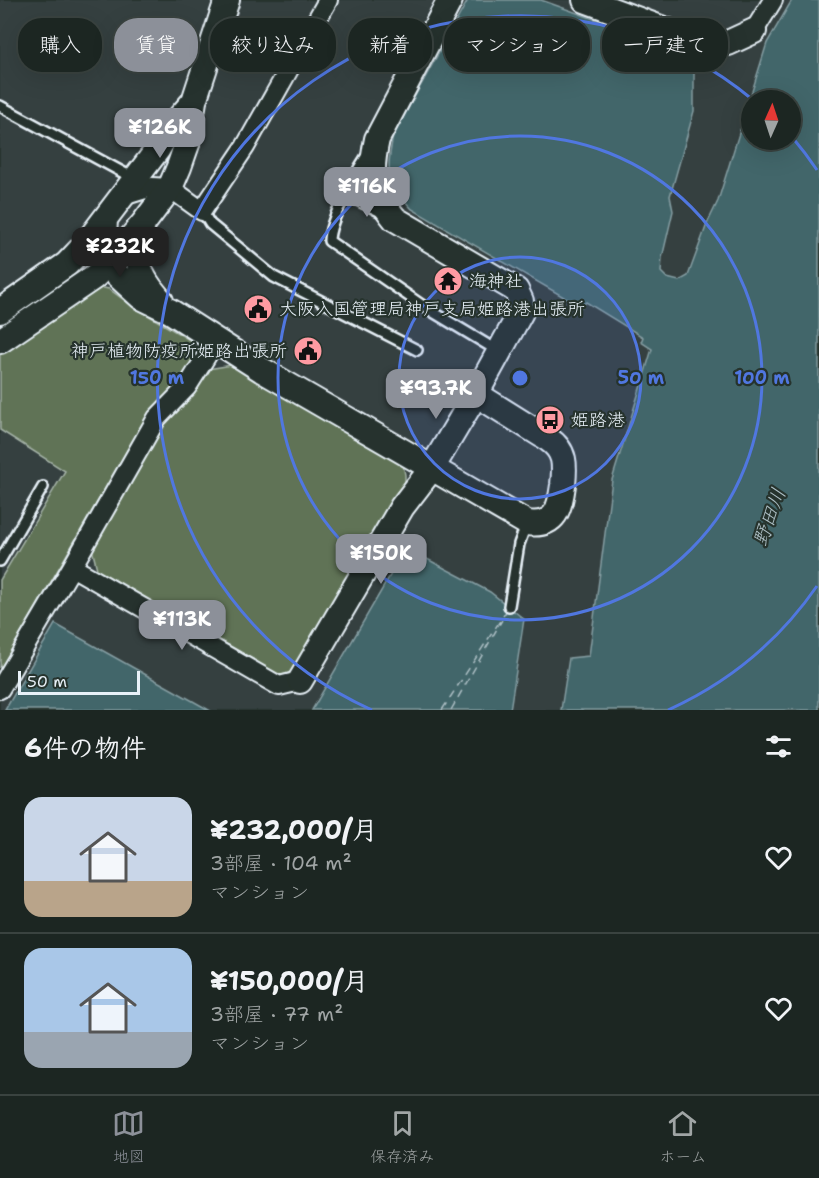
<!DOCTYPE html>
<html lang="ja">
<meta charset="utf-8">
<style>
body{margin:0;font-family:"Shantell Sans","Klee One",sans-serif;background:#29322f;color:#f1f3f6;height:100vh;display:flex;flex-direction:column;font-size:22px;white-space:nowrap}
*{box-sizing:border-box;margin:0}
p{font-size:20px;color:#a0a5a5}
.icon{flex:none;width:33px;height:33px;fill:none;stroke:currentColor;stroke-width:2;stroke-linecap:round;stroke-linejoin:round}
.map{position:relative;height:710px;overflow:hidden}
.panel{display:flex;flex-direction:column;background:#1c2622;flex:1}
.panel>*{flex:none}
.guide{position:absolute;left:18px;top:18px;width:783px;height:54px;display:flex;gap:12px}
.needle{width:39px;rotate:3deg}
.fabs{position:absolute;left:741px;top:90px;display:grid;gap:12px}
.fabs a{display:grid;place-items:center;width:60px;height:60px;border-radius:50%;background:#1c2622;box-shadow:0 6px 24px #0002,0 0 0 2px #3a4340;font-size:30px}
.scale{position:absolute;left:18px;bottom:15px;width:122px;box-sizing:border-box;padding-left:6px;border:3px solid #e8f1f8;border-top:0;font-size:16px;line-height:21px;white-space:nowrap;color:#e8f1f8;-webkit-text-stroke:4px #26332d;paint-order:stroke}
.price{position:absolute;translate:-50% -51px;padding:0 14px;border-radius:12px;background:#8c9099;color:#fff;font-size:20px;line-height:39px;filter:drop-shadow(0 2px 3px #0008)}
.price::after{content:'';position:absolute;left:50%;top:36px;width:18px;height:14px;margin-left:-9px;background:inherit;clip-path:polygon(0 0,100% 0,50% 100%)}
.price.active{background:#222;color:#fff}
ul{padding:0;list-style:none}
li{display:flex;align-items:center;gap:18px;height:150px;padding:0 24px}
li+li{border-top:2px solid #3a4340}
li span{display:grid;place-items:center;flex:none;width:168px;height:120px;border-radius:18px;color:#555}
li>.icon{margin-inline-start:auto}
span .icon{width:72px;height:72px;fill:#fffc;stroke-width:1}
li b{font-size:26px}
h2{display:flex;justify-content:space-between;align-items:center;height:72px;padding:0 24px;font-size:26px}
.tag{padding:0 21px;border-radius:24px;background:#1c2622;box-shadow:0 6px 24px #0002,0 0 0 2px #3a4340;font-size:21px;line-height:54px}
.tag.active{background:#8c9099;color:#fff}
.dock{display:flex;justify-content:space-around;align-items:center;height:84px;border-top:2px solid #3a4340;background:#1c2622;font-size:16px;color:#a0a5a5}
.dock a{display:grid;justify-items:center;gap:3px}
.dock .active{color:#8c9099}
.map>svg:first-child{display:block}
.built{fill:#353f3f}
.green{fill:#607356;stroke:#a4b2a7;stroke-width:1.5}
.water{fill:#43666a;stroke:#859ea3;stroke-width:1.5;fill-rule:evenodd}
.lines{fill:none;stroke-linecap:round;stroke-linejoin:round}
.ferry{stroke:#aec0c6;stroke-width:1.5;stroke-dasharray:8 6;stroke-linecap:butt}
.lane-casing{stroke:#e8f1f8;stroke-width:14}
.street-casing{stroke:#e8f1f8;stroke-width:22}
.secondary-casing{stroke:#e8f1f8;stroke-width:28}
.lane{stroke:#26332d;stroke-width:9}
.street{stroke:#26332d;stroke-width:18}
.secondary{stroke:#26332d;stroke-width:24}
.ring{fill:none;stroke:#5077e0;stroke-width:3}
.labels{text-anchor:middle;stroke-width:4.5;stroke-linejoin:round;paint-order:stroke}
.poi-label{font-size:18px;fill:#e8f1f8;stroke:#26332d;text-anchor:start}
.water-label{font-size:20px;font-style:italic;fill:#aec0c6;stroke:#26332d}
.centre{fill:#5077e0;stroke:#26332d;stroke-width:3}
.ring-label{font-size:18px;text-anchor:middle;font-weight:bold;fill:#5077e0;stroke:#26332d;stroke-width:4.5;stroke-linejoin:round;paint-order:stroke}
</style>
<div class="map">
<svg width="819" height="710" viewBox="0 0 819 710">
<rect width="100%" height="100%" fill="#26332d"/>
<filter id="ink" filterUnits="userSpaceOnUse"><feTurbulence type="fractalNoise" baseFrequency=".0167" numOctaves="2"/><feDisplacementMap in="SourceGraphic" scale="12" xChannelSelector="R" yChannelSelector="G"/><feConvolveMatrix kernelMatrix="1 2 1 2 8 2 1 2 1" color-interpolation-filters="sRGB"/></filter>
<g filter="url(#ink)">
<!-- built -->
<path class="built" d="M 0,0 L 468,0 L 393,136 L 394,188 L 412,209 L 581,307 L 586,302 L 644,337 L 652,349 L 612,480 L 589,656 L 569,659 L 561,710 L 510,710 L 524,618 L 407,548 L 312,710 L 209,710 L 55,624 L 5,710 L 0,710 Z
M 541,0 L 792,0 L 767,43 L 718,201 L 707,224 L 688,276 L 680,281 L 666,278 L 661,272 L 662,258 L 673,211 L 670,196 L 694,111 L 613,40 L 602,35 L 607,24 Z"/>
<!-- green -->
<path class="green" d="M 98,287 L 109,289 L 131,305 L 193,342 L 193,359 L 182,381 L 148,414 L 0,670 L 0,580 L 65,471 L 0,430 L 0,355 Z
M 232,365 L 403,464 L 405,475 L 405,488 L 296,670 L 280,676 L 98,573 L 92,549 L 147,451 L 168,418 L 194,394 L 208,369 Z"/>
<!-- water -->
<path class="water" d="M 468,0 L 541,0 L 608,24 L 603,35 L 613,39 L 620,29 L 694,55 L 694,111 L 670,196 L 673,211 L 662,258 L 661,272 L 667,278 L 679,281 L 688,276 L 707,224 L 718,201 L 767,43 L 792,0 L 819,0 L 819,710 L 561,710 L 569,658 L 589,656 L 612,480 L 652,349 L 641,342 L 643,337 L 586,302 L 581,307 L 412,209 C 386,181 386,173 393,136 ZM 752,100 L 790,100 L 790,140 L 752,140 Z
M 406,548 L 490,592 L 524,619 L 510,710 L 312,710 Z
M 55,624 L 200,705 L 209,710 L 5,710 Z"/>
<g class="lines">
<!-- ferry -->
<path class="ferry" d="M 442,710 L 507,610
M 451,710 L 502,620"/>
<!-- lane casing -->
<g class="lane-casing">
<path id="lane" d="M 0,106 L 135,179
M 366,157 C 355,174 329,221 329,241 L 423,306 L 498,351
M 345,194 L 381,212
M 202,211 L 210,224 L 274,277 L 417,350
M 0,561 L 43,487
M 509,606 L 519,544 L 526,525"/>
</g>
<!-- street casing -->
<g class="street-casing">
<path id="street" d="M 754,31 L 773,0
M 123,196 L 152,187 L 170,188 L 202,211 L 245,147 L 328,0
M 72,567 L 279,686 L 300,681
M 0,689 L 72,567 L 157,418 L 187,387 L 216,341"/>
</g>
<!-- secondary casing -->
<g class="secondary-casing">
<path id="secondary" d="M 585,0 L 701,43 L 728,43 L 754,31
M 105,220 L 104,236 L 105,252 L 109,263 L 117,275 L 141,297 L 170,311 L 262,370 L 527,523 C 556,527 560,508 563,485 C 565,465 566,451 548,439 L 476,394
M 143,224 C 135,261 135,272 161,301
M 0,311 L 67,264 L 85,245 L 158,149 L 168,131 L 194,101
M 0,341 L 94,277 L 109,263 L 143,224 L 170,188 L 179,167 L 187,144 L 194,101 L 227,0
M 300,681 L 402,507 L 432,468 L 476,394 L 521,312 L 521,301 L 516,290 L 395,219 C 371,190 369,176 377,139 L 450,0"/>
</g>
<!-- lane -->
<use href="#lane" class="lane"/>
<!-- street -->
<use href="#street" class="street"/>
<!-- secondary -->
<use href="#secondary" class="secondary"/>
</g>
</g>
<!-- distance rings -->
<circle cx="520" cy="378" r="121" fill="#5077e0" fill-opacity=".12"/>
<g class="ring">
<circle cx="520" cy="378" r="121"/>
<circle cx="520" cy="378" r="242"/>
<path d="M817 586A363 363 0 0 1 668 710M372 710A363 363 0 1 1 753 100M792 137A363 363 0 0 1 817 170"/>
</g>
<!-- icons -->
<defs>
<g id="temple-disc" transform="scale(1.5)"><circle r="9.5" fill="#ff9aa2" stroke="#26332d"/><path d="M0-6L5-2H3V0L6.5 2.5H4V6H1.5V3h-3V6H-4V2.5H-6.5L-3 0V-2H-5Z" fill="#111"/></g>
<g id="civic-disc" transform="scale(1.5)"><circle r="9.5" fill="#ff9aa2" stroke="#26332d"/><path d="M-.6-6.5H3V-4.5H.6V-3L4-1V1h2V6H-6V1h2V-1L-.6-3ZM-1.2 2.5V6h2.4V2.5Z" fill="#111"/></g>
<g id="bus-disc" transform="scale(1.5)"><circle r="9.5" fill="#ff9aa2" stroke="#26332d"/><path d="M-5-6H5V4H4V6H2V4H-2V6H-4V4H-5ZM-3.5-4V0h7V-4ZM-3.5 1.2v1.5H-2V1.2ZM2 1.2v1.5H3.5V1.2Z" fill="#111"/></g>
</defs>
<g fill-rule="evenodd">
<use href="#temple-disc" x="448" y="281"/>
<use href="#civic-disc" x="258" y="309"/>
<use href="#civic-disc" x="308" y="351"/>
<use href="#bus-disc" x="550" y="420"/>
</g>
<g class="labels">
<!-- poi labels -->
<g class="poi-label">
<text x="469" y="287">海神社</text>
<text x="279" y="315">大阪入国管理局神戸支局姫路港出張所</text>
<text x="287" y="357" text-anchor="end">神戸植物防疫所姫路出張所</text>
<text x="571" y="426">姫路港</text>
</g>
<!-- water labels -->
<g class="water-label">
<text transform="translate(769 517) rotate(-70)" y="7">野田川</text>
</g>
</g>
<circle cx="520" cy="378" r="9" class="centre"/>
<g class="ring-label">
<text x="641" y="384">50 m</text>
<text x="762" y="384">100 m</text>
<text x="157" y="384">150 m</text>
</g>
</svg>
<div class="fabs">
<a><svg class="needle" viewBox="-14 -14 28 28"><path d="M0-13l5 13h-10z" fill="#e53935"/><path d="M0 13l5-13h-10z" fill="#a0a5a5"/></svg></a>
</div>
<div class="scale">50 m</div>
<b class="price" style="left:160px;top:159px">¥126K</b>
<b class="price" style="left:367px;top:218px">¥116K</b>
<b class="price active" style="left:120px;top:278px">¥232K</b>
<b class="price" style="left:436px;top:420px">¥93.7K</b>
<b class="price" style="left:381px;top:585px">¥150K</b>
<b class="price" style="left:182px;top:651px">¥113K</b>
<div class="guide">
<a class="tag">購入</a>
<a class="tag active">賃貸</a>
<a class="tag">絞り込み</a>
<a class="tag">新着</a>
<a class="tag">マンション</a>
<a class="tag">一戸建て</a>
</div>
</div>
<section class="panel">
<h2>6件の物件<svg class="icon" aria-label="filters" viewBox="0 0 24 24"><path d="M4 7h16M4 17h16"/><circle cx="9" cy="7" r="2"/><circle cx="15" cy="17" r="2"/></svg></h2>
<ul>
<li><span style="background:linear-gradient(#c9d6e8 70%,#b9a48a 0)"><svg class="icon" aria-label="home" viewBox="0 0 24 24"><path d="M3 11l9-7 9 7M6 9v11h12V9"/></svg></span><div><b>¥232,000/月</b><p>3部屋 · 104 m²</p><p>マンション</p></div><svg class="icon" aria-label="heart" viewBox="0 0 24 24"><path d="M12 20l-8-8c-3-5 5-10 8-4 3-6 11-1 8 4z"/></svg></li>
<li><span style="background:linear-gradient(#a9c7e8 70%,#9aa5b1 0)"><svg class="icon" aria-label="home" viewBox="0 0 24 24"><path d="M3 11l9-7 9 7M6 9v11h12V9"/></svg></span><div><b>¥150,000/月</b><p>3部屋 · 77 m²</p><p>マンション</p></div><svg class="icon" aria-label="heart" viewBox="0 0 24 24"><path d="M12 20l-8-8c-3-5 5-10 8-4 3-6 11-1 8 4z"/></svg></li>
</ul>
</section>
<nav class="dock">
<a class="active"><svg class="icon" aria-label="map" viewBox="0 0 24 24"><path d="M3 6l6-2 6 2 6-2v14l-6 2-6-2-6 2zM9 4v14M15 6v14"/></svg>地図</a>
<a><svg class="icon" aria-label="saved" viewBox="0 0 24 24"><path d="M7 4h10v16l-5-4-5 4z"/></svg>保存済み</a>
<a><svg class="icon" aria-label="home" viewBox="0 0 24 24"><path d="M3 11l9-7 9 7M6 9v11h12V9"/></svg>ホーム</a>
</nav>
